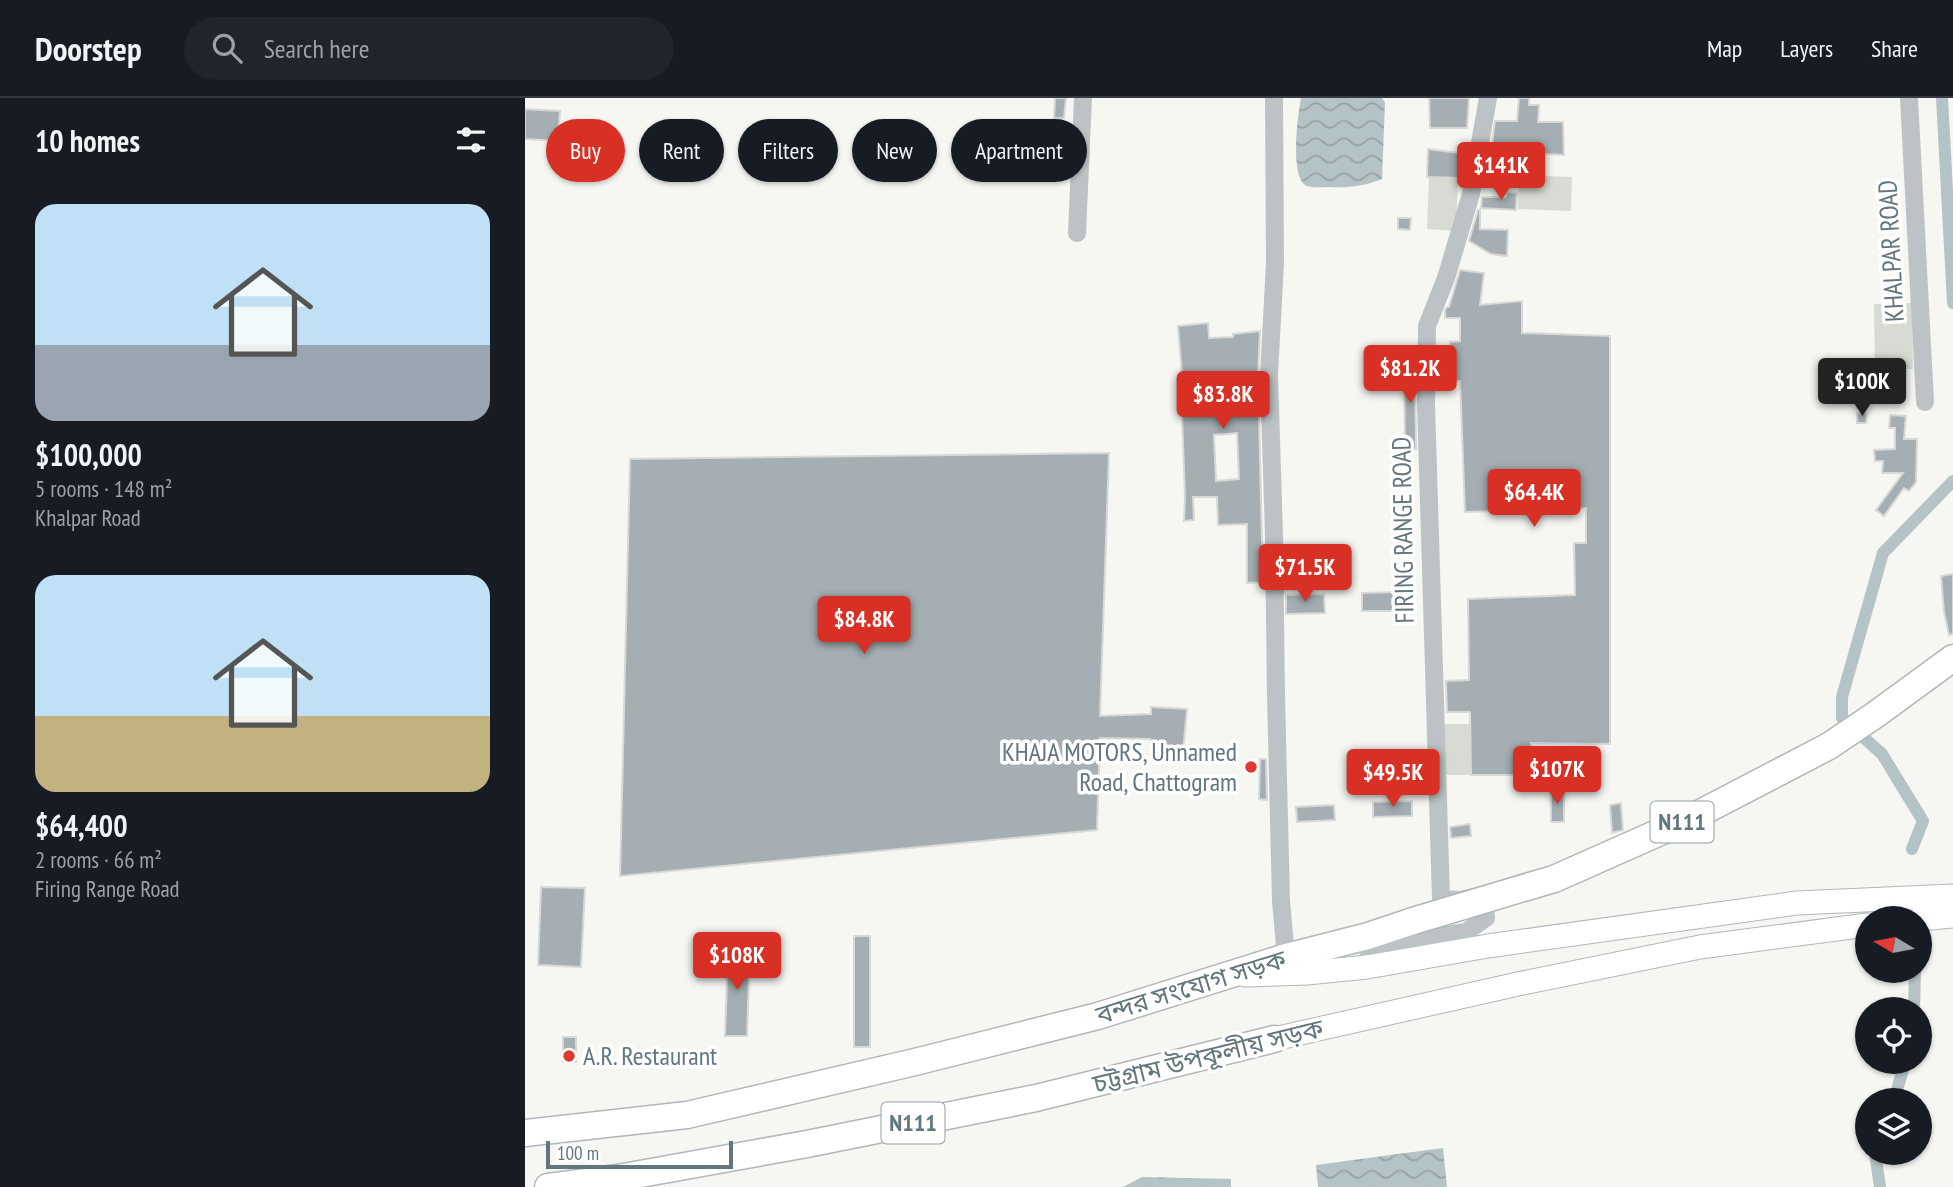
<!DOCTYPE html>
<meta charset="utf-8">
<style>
body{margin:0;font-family:"PT Sans Narrow","Noto Sans Bengali",sans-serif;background:#20242c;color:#f1f3f6;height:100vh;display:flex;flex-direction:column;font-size:26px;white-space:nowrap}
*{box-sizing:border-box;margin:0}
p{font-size:23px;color:#9ea1a6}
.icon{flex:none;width:38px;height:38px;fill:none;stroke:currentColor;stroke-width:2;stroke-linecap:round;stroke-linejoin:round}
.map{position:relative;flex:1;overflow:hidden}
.sheet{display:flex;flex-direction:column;background:#171b24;width:525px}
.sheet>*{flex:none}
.banner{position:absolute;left:21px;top:21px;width:665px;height:63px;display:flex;gap:14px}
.needle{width:46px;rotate:280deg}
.buttons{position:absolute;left:1330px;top:808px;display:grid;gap:14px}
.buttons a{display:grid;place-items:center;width:77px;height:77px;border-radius:50%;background:#171b24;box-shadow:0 2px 5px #0004;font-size:35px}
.scale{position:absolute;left:21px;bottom:18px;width:187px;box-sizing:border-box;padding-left:7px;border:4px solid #63767d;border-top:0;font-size:19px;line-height:24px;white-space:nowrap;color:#63767d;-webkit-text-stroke:5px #fff;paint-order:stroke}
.price{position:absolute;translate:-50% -60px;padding:0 16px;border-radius:7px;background:#d93025;color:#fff;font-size:23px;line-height:46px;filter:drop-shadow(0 2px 4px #0008)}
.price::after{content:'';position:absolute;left:50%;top:42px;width:21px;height:16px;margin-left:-10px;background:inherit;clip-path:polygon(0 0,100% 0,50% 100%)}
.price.current{background:#222;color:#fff}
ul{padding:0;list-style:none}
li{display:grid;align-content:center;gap:14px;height:371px;padding:0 35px}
li span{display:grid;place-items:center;height:217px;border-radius:21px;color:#555}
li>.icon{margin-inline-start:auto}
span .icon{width:126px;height:126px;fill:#fffc;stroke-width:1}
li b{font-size:30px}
h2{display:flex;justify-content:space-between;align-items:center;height:84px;padding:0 35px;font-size:30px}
.pill{padding:0 24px;border-radius:32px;background:#171b24;box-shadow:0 2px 5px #0004;font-size:24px;line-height:63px}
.pill.current{background:#d93025;color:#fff}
header{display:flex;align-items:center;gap:42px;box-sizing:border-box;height:98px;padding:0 35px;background:#171b24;border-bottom:2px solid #363941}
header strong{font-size:33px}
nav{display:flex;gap:38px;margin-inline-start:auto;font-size:24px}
.search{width:490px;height:63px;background:#20242c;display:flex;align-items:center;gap:18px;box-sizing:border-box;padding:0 24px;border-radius:38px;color:#9ea1a6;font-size:26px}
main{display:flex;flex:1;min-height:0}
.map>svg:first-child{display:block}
.grass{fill:#d7dbd3}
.water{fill:url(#water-waves)}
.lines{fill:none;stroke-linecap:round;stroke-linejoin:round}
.canal{stroke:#b4c3c5;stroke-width:12}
.building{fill:#a5afb3;stroke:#d8d8d6;stroke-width:2;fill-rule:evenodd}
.major-casing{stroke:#b1b7ba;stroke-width:25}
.highway-casing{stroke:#b1b6b8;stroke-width:29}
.minor{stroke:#bdc3c5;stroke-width:18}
.major{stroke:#fff;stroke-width:23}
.highway{stroke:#fff;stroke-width:26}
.highway-bridge-casing{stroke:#b1b6b8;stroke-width:29;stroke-linecap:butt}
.highway-bridge{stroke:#fff;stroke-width:26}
.poi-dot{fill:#db3c2f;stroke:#fff;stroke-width:2.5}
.labels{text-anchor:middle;stroke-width:7;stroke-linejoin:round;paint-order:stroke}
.shield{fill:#fff;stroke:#929fa4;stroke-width:2}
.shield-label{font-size:24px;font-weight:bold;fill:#63767d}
.street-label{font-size:26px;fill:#63767d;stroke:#fff}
.poi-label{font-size:26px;fill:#63767d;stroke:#fff;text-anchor:end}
</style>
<header>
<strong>Doorstep</strong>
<div class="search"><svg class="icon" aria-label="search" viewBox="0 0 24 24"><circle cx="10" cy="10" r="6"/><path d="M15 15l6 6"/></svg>Search here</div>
<nav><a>Map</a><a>Layers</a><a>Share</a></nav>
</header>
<main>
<section class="sheet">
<h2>10 homes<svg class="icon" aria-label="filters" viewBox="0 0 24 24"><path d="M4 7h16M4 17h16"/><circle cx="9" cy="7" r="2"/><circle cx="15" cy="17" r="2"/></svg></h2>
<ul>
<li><span style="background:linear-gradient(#bfe0f5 65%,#9aa5b1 0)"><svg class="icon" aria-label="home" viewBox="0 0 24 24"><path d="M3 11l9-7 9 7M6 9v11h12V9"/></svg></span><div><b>$100,000</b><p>5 rooms · 148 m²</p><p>Khalpar Road</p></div></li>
<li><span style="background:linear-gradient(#bfe0f5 65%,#c2b280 0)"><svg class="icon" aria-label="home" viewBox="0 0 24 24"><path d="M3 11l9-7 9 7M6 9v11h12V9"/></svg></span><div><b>$64,400</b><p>2 rooms · 66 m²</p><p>Firing Range Road</p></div></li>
</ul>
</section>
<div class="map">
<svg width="1428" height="1089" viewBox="0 0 1428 1089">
<defs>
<pattern id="water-waves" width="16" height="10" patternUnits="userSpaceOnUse" patternTransform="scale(1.75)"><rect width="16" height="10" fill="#b4c3c5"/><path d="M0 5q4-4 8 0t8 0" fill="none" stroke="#96a3a5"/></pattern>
</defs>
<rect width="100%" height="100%" fill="#f6f6f3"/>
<!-- grass -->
<path class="grass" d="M 994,77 L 1047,79 L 1046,113 L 993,111 Z
M 904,79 L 933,80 L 931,133 L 902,131 Z
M 1387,205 L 1388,271 L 1350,272 L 1349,206 Z
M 917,626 L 945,626 L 946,677 L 919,677 Z"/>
<!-- water -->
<path class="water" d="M 776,0 L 857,0 L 860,4 L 857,81 C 841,88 821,90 804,89 C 798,89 788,90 782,88 C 764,81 773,16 776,0 Z
M 1380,278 L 1380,299 L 1361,299 L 1361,279 Z
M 918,1050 L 922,1089 L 793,1089 L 791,1067 Z
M 617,1079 L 706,1081 L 706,1089 L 598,1089 Z"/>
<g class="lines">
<!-- canal -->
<path class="canal" d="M 1417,0 L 1428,205
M 1387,751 L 1398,723 L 1357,656 L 1317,620 L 1317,599 L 1358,455 L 1428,383
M 1389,912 L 1390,873
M 1369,1003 L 1380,964
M 1350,1055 L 1355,1089"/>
</g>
<!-- building -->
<path class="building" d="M 530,0 L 541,0 L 539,20 L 529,20 Z
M 904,0 L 944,0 L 942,30 L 905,30 Z
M 994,0 L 1004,0 L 1004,7 L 1014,7 L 1013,24 L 1038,24 L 1039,57 L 1003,55 L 1002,72 L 965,70 L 966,58 L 968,59 L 968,37 L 970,23 L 992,23 Z
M 0,11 L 35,13 L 33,43 L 0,41 Z
M 505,36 L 515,36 L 515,46 L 505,46 Z
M 72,51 L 83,52 L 79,78 L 69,77 Z
M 903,51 L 942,56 L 937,80 L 902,79 Z
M 982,94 L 992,95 L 991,112 L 956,110 L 957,99 L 981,99 Z
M 953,112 L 955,112 L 955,131 L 983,132 L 982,158 L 966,156 L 944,143 Z
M 873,120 L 886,120 L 885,132 L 873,131 Z
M 935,172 L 959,175 L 955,207 L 997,203 L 997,235 L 1085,238 L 1085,646 L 1006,645 L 1007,677 L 946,677 L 945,614 L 922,614 L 921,583 L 944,582 L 943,501 L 1050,497 L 1049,445 L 1061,445 L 1061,410 L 940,414 L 935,283 L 913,283 L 913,265 L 924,265 L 925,244 L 935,243 L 935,220 L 920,220 L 920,212 L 922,209 L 924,209 Z
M 683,225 L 684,240 L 708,239 L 708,236 L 735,233 L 733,277 L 738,484 L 722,485 L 722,426 L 693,427 L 692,399 L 668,399 L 669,422 L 659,423 L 660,399 L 656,290 L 658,289 L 653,228 ZM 712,335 L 714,381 L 691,383 L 689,337 Z
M 879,262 L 890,262 L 891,351 L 880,351 Z
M 1332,315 L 1342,315 L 1341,325 L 1332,325 Z
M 1365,317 L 1381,318 L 1379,341 L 1392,341 L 1391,384 L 1384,393 L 1379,390 L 1359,418 L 1351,412 L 1378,375 L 1357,375 L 1358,363 L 1350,363 L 1349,352 L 1370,351 L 1370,330 L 1364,330 Z
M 584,355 L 575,618 L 626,616 L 626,609 L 662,611 L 658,654 L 626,654 L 625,641 L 575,640 L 572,732 L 95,778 L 105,361 Z
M 1428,476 L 1428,536 L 1424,537 L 1419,514 L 1416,478 Z
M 875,494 L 875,513 L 837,513 L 837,495 Z
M 799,496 L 800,515 L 761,516 L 761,497 Z
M 735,661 L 741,661 L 742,702 L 734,701 Z
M 1026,692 L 1039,692 L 1039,724 L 1026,724 Z
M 887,703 L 887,718 L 848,719 L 848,704 Z
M 1096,705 L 1098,732 L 1087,735 L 1085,707 Z
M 809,707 L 810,722 L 772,724 L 771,709 Z
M 945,726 L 946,738 L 926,740 L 925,729 Z
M 16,789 L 60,790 L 56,869 L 13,867 Z
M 329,838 L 345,838 L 345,949 L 329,949 Z
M 203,851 L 225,851 L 222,938 L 200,938 Z
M 38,939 L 51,939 L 51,964 L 38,964 Z"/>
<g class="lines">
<!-- major casing -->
<g class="major-casing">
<path id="major" d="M 1395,821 L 1428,818
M 720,877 L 782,875 L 842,869 L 963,848 L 1272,805 L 1428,798
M 749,941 L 993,886 L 1175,849 L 1342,827"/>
</g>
<!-- highway casing -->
<g class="highway-casing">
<path id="highway" d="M 1005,788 L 1029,781 L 1162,722 L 1304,648 L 1350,617 L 1428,560
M 0,1035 L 162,1017 L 390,964 L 573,918 L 761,859 L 843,838 L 888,823
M 23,1089 L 93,1080 L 282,1046 L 511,1000 L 749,941"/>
</g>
<!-- minor -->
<path class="minor" d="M 749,0 L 750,165 L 744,277 L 749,438 L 751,598 L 756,803 L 761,859
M 1384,0 L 1400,304
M 552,135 L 558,0
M 840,849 L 941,834 L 961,820 L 960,806 L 954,798 L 935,802 L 916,801 L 901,306 L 902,228 L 921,180 L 946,96 L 963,0"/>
<!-- major -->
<use href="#major" class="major"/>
<!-- highway -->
<use href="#highway" class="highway"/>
<!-- highway-bridge casing -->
<g class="highway-bridge-casing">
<path id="highway-bridge" d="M 888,823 L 1005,788"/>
</g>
<!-- highway-bridge -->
<use href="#highway-bridge" class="highway-bridge"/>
</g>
<!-- markers -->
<g class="poi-dot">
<circle cx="726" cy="669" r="7"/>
<circle cx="44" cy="958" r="7"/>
</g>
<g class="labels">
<!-- shield labels -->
<g class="shield">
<rect x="1125.5" y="703.5" width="63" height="41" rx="5"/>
<rect x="356.5" y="1004.5" width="63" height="41" rx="5"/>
</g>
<g class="shield-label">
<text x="1157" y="732">N111</text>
<text x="388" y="1033">N111</text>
</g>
<!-- street labels -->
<g class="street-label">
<text transform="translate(1366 153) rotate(-93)" y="9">KHALPAR ROAD</text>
<text transform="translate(878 432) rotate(-91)" y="9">FIRING RANGE ROAD</text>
<text transform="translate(666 889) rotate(-17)" y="9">বন্দর সংযোগ সড়ক</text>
<text transform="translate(683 958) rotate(-14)" y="9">চট্টগ্রাম উপকূলীয় সড়ক</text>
</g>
<!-- poi labels -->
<g class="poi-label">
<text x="712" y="663">KHAJA MOTORS, Unnamed<tspan x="712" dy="30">Road, Chattogram</tspan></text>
<text x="58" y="967" text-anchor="start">A.R. Restaurant</text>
</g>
</g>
</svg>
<div class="buttons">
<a><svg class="needle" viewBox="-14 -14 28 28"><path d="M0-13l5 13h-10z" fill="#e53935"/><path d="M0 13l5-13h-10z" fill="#9ea1a6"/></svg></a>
<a><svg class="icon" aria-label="locate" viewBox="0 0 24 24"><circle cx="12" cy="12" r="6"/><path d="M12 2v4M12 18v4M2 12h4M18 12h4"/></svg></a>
<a><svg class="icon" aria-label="layers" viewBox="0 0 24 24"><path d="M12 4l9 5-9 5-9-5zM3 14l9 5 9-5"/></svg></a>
</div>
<div class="scale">100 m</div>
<b class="price" style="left:976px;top:104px">$141K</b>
<b class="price" style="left:885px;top:307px">$81.2K</b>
<b class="price current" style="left:1337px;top:320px">$100K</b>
<b class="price" style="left:698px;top:333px">$83.8K</b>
<b class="price" style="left:1009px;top:431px">$64.4K</b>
<b class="price" style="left:780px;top:506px">$71.5K</b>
<b class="price" style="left:339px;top:558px">$84.8K</b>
<b class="price" style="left:1032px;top:708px">$107K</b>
<b class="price" style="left:868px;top:711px">$49.5K</b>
<b class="price" style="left:212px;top:894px">$108K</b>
<div class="banner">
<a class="pill current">Buy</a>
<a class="pill">Rent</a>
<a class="pill">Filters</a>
<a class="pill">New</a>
<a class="pill">Apartment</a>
</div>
</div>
</main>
